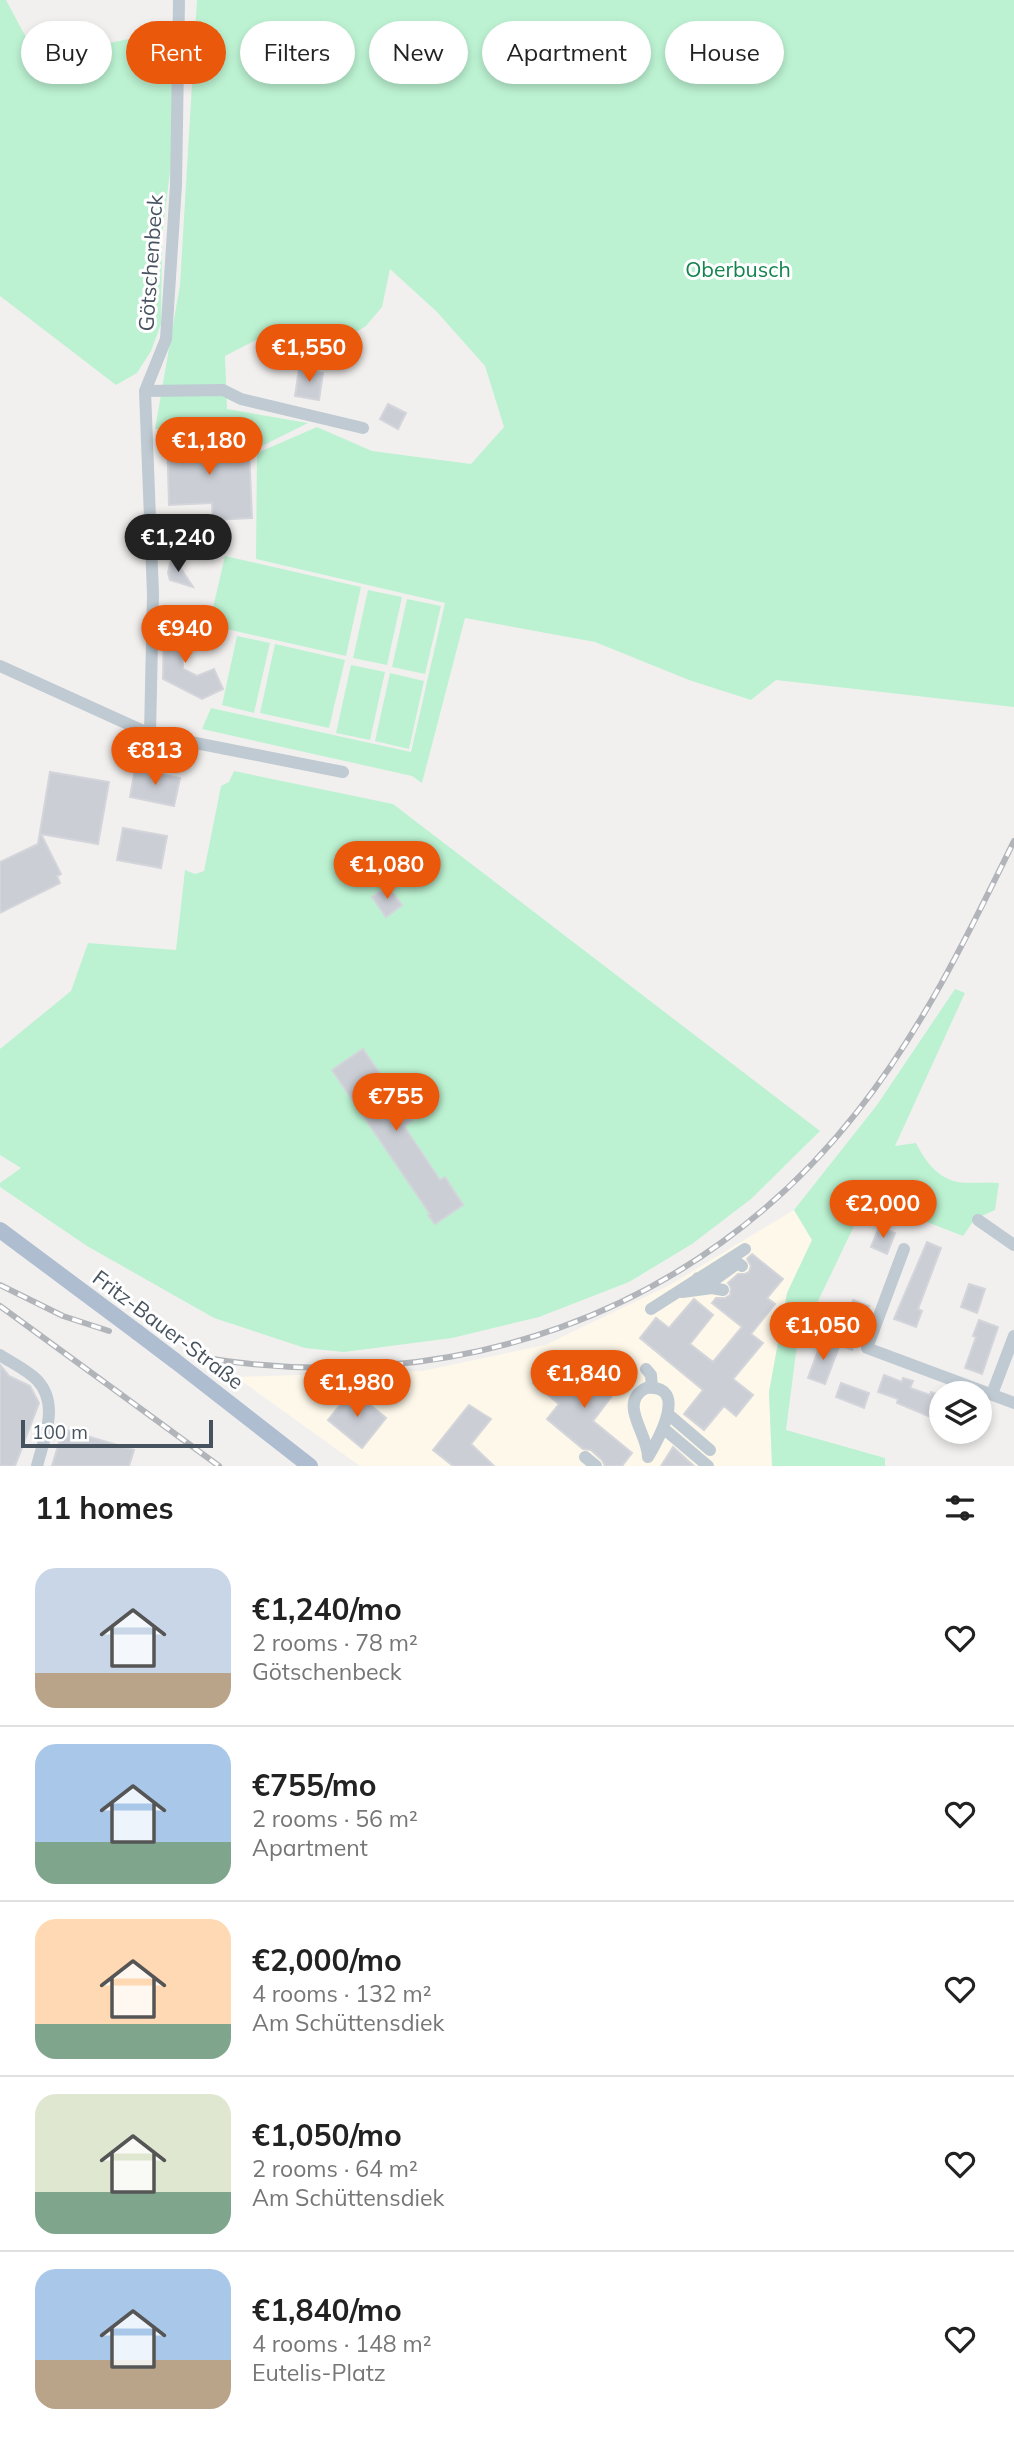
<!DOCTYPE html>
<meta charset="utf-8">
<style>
body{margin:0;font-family:Mulish,sans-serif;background:#f6f6f6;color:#222;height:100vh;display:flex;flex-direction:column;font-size:26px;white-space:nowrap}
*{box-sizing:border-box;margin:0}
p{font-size:23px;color:#767676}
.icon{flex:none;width:38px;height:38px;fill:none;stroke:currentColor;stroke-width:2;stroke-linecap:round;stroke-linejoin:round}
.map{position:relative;height:1466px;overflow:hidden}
.sheet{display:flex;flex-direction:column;background:#fff;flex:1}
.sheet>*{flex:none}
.guide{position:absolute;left:21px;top:21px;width:973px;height:63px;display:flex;gap:14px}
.buttons{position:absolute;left:929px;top:1381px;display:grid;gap:14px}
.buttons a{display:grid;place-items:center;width:63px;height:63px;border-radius:50%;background:#fff;box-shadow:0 4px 10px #0003;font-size:35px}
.scale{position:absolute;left:21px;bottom:18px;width:192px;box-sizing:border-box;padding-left:7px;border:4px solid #46525e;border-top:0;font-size:19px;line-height:24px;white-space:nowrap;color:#46525e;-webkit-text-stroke:5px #fff;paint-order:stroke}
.price{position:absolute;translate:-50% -60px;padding:0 16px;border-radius:24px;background:#ea580c;color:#fff;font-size:23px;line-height:46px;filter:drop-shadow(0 2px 4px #0008)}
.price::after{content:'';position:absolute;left:50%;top:42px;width:21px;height:16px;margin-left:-10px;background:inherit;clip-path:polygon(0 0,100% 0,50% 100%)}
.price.current{background:#222;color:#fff}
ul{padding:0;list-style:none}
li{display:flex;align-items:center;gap:21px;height:175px;padding:0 35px}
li+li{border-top:2px solid #e0e0e0}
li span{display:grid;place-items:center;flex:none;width:196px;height:140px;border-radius:21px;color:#555}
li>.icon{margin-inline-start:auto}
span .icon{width:84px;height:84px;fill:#fffc;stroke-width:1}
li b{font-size:30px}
h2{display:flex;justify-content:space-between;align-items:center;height:84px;padding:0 35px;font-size:30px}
.tag{padding:0 24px;border-radius:32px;background:#fff;box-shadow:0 4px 10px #0003;font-size:24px;line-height:63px}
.tag.current{background:#ea580c;color:#fff}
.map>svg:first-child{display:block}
.commercial{fill:#fdf8e9}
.green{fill:#bcf2d2}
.building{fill:#cbced5;stroke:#d3d5db;stroke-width:2}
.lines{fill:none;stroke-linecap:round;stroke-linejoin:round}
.minor{stroke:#bfcad2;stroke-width:12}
.major{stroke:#aebed0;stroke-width:16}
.rail-casing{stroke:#b1b5ba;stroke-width:6}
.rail{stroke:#fff;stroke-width:3.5;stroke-dasharray:10;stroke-linecap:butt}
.major-bridge{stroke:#aebed0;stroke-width:16}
.labels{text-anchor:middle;stroke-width:6;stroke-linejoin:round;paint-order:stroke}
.street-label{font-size:21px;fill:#46525e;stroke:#fff}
.park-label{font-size:21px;fill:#12854f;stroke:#fff}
</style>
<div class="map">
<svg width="1014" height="1466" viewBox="0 0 1014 1466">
<rect width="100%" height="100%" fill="#f2f0ef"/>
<!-- commercial -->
<path class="commercial" d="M 794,1210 L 812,1240 L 787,1293 L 769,1392 L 772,1466 L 360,1466 L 236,1377 L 422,1371 L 545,1345 L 668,1286 Z"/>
<!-- green -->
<path class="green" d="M 0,0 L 6,0 L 34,52 L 54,54 L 174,30 L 173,148 L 162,236 L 161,324 L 151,351 L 137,373 L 116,385 L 0,296 Z
M 197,0 L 1014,0 L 1014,707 L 776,680 L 751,700 L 689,680 L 595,642 L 465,618 L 422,783 L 412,776 L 202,729 L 211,708 L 411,752 L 445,603 L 256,559 L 257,453 L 317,427 L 372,451 L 471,464 L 504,427 L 485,366 L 437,312 L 390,269 L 382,307 L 366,326 L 329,348 L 264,336 L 225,356 L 227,409 L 308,423 L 262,446 L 155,429 L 180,285 Z
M 225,556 L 361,587 L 346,656 L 209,625 Z
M 368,590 L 402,597 L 387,665 L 353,658 Z
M 407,599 L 441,606 L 425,674 L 392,667 Z
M 237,636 L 270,643 L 254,713 L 222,705 Z
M 275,644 L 345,660 L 329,728 L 260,713 Z
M 351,665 L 385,672 L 370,740 L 336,733 Z
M 390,673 L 424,681 L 409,749 L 375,741 Z
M 234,771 L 393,804 L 820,1131 L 751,1199 L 692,1244 L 629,1282 L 539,1317 L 452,1338 L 344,1352 L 305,1348 L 214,1318 L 87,1246 L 0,1187 L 0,1183 L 21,1168 L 0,1155 L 0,1049 L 71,991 L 88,943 L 176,950 L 185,870 L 195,874 L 204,871 L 221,786 L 229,782 Z
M 955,989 L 965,993 L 895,1146 L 916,1143 C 924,1159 936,1176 954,1181 C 968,1185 985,1181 999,1183 L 995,1210 L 975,1219 L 963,1236 L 867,1199 L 797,1345 L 786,1430 L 885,1458 L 885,1466 L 772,1466 L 769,1392 L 787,1293 L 812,1240 L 794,1210 L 877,1105 Z"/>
<!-- building -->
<path class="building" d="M 299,369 L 323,373 L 319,400 L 295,396 Z
M 388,404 L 406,413 L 398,429 L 380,419 Z
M 206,433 L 206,450 L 249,449 L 252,518 L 213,520 L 212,503 L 169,505 L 167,434 Z
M 172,555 L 193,587 L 170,580 L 168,573 Z
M 188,623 L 192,633 L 183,637 L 183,669 L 197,676 L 214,669 L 223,689 L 202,699 L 163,679 L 164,627 Z
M 135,769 L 180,778 L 174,806 L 130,797 Z
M 50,772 L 109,782 L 98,844 L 41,834 L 61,874 L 57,876 L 60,883 L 0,913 L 0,862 L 38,844 Z
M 123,828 L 167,836 L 161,868 L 117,860 Z
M 388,886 L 402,905 L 386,917 L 372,897 Z
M 363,1049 L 412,1121 L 404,1126 L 440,1180 L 445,1177 L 463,1205 L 435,1224 L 428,1215 L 430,1214 L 332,1070 Z
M 879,1227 L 895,1233 L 887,1254 L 871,1247 Z
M 927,1242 L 941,1248 L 918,1309 L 922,1311 L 916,1327 L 894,1319 Z
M 752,1254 L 783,1279 L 767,1298 L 775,1304 L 751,1334 L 763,1343 L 733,1379 L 753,1395 L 736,1416 L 724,1406 L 704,1430 L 684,1414 L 703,1390 L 640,1338 L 656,1318 L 669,1328 L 694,1299 L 713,1315 L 690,1344 L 713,1362 L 742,1327 L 712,1303 L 716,1298 L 725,1298 L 730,1295 L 731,1288 L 728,1283 L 738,1274 L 745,1274 L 749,1272 L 751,1266 L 747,1259 Z
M 969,1284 L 985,1289 L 977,1313 L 961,1307 Z
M 853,1300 L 869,1306 L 852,1350 L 843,1346 L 852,1319 L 842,1315 L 846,1305 L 851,1307 Z
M 979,1320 L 998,1327 L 982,1374 L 965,1368 L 976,1337 L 973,1336 Z
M 822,1340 L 839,1347 L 825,1384 L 808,1378 Z
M 551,1361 L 583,1388 L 603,1363 L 624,1380 L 593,1421 L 632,1453 L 622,1466 L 605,1466 L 602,1460 L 591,1450 L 583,1449 L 547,1419 L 559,1404 L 533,1383 Z
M 0,1365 L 9,1376 L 30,1386 L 39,1403 L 15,1466 L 0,1466 Z
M 884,1375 L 902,1382 L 903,1378 L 913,1381 L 910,1388 L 930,1395 L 931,1392 L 942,1396 L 935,1419 L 897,1403 L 898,1399 L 878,1392 Z
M 841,1383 L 869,1393 L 864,1408 L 836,1397 Z
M 352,1390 L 386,1418 L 362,1448 L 328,1420 Z
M 469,1405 L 491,1419 L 471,1444 L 494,1466 L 453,1466 L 433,1450 Z
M 63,1429 L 134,1450 L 129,1466 L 52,1466 Z
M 673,1447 L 694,1466 L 661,1466 Z"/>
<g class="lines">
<!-- minor -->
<path class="minor" d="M 145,391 L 223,390 L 241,399 L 363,428
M 0,666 L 150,734 L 343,772
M 150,734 L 153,594 L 145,391 L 166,339 L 176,185 L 179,0
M 978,1220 L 1014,1245
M 904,1249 L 867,1348 L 1014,1403
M 698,1278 L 717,1278 L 738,1263 L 742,1266
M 682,1292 L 712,1288 L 723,1290
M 651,1309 L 745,1249
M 0,1355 C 12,1363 27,1370 37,1380 C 60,1404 44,1438 37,1466
M 646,1369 L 651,1375 L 652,1388
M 646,1388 C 690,1384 658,1440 648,1457 C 648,1433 617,1403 646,1388 Z
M 992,1394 L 1014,1336
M 668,1414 L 710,1450
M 663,1428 L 708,1466
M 585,1457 L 596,1466"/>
<!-- major -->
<path class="major" d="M 0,1230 L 137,1332
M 174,1360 L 310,1466"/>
<!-- rail casing -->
<g class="rail-casing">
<path id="rail" d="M 0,1285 L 63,1316 L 109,1331
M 0,1306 L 219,1466
M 194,1356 C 447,1401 697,1316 857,1112 C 922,1030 968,935 1014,841"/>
</g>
<!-- rail -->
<use href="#rail" class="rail"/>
<!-- major-bridge -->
<path class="major-bridge" d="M 137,1332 L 174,1360"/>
</g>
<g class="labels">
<!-- street labels -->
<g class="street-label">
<text transform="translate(151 263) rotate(-86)" y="7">Götschenbeck</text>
<text transform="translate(168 1330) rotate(37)" y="7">Fritz-Bauer-Straße</text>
</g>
<!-- park labels -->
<g class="park-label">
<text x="738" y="277">Oberbusch</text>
</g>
</g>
</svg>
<div class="buttons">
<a><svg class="icon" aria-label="layers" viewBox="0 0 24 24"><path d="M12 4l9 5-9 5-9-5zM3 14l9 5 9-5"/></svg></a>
</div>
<div class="scale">100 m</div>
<b class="price" style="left:309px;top:384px">€1,550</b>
<b class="price" style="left:209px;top:477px">€1,180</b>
<b class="price current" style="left:178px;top:574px">€1,240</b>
<b class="price" style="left:185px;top:665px">€940</b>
<b class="price" style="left:155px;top:787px">€813</b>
<b class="price" style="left:387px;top:901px">€1,080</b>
<b class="price" style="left:396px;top:1133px">€755</b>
<b class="price" style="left:883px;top:1240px">€2,000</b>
<b class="price" style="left:823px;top:1362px">€1,050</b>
<b class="price" style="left:584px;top:1410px">€1,840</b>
<b class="price" style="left:357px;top:1419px">€1,980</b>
<div class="guide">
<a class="tag">Buy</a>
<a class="tag current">Rent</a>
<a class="tag">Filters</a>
<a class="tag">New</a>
<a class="tag">Apartment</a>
<a class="tag">House</a>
</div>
</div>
<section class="sheet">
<h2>11 homes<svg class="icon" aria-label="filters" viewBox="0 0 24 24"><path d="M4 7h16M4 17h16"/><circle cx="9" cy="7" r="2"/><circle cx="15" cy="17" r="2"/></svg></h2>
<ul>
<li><span style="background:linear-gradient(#c9d6e8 75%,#b9a48a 0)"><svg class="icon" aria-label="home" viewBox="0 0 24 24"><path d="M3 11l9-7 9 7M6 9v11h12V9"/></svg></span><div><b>€1,240/mo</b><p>2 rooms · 78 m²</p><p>Götschenbeck</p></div><svg class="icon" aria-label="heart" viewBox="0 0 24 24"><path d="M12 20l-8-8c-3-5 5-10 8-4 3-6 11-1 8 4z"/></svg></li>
<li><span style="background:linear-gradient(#a9c7e8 70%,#7fa58c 0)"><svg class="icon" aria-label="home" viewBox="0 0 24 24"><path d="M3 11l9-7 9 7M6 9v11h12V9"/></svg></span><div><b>€755/mo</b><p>2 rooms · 56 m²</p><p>Apartment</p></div><svg class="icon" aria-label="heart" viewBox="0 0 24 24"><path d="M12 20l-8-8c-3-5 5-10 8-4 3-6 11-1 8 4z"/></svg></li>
<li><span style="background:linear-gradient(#ffd9b3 75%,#7fa58c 0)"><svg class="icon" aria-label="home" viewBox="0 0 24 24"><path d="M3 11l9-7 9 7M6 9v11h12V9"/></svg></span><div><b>€2,000/mo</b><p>4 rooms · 132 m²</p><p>Am Schüttensdiek</p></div><svg class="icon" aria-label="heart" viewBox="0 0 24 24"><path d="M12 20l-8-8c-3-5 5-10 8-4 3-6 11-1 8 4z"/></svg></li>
<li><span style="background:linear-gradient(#dfe7d0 70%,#7fa58c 0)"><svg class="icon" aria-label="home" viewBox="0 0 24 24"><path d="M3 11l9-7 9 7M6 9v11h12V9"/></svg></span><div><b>€1,050/mo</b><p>2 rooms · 64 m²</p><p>Am Schüttensdiek</p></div><svg class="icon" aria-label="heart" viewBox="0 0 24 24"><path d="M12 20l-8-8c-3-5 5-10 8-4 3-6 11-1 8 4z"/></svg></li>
<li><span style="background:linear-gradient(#a9c7e8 65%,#b9a48a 0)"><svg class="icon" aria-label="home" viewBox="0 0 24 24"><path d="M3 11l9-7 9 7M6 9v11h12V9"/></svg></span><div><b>€1,840/mo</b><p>4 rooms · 148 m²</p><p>Eutelis-Platz</p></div><svg class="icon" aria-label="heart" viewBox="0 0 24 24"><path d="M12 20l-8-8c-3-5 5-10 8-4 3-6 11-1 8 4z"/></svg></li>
</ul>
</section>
